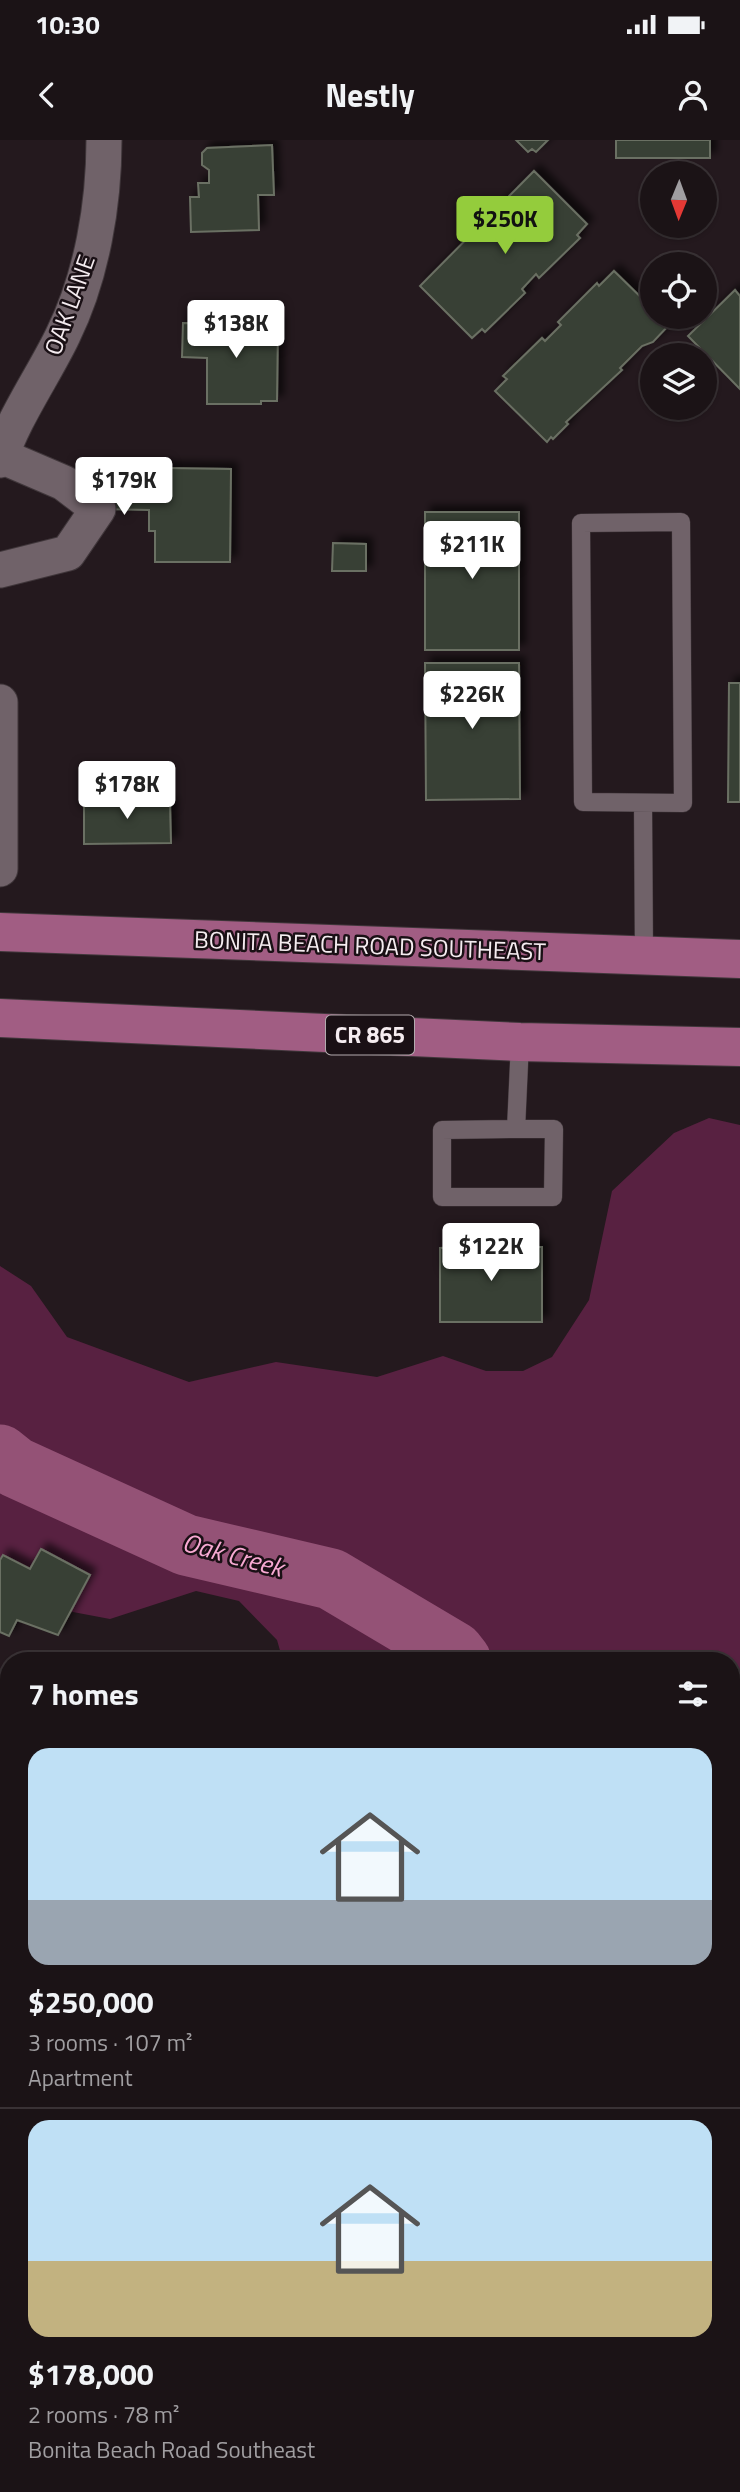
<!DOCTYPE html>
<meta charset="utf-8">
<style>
body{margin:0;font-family:"Titillium Web",sans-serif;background:#241c1f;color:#f1f3f6;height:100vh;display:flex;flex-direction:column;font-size:26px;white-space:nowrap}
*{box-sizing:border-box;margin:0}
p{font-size:23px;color:#a09ea1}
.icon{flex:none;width:38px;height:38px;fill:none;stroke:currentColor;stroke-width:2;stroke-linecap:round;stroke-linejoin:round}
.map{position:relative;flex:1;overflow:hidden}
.side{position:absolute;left:0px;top:1512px;width:740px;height:840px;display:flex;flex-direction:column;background:#1b1316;border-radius:28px 28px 0 0;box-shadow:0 2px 5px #0004,0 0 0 2px #393235}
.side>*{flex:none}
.needle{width:46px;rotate:181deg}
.controls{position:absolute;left:640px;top:21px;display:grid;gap:14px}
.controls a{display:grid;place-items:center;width:77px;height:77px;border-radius:50%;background:#1b1316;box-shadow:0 2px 5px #0004,0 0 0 2px #393235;font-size:35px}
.price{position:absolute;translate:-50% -60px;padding:0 16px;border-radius:7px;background:#fff;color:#222;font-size:23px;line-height:46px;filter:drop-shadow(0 2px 4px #0008)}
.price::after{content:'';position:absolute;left:50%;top:42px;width:21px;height:16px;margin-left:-10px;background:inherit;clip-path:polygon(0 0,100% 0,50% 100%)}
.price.current{background:#94cc3c;color:#111}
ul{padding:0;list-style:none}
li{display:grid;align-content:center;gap:14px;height:371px;padding:0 28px}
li+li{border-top:2px solid #393235}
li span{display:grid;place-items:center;height:217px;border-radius:21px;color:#555}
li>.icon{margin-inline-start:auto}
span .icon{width:126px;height:126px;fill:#fffc;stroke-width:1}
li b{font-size:30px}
h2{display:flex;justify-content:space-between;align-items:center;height:84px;padding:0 28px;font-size:30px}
.status{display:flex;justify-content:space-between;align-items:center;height:49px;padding:0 35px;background:#1b1316;direction:ltr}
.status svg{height:19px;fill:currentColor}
header{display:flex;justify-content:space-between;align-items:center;height:91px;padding:0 28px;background:#1b1316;font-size:32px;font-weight:700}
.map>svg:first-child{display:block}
.green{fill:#582141}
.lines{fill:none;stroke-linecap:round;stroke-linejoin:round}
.river{stroke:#945276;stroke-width:61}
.building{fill:#393f34;stroke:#6a7063;stroke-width:2;filter:url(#shadow)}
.lane-casing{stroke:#40373b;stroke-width:19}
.street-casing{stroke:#40373b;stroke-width:37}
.primary-casing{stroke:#40373b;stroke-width:40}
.lane{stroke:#706269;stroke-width:18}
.street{stroke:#706269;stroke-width:35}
.primary{stroke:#a15d83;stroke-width:38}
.labels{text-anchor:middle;stroke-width:5;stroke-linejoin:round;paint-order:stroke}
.shield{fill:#1a1015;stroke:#b3aaae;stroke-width:2}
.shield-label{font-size:23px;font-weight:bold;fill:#f5ecf0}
.street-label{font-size:24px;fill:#f5ecf0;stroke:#1a1015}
.water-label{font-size:26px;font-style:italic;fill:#f8aad3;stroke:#1a1015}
</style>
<div class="status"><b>10:30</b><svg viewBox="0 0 49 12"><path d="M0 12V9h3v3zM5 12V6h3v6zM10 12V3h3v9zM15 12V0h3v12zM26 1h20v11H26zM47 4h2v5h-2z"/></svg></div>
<header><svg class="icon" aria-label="back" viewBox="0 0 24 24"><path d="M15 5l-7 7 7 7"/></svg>Nestly<svg class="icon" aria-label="person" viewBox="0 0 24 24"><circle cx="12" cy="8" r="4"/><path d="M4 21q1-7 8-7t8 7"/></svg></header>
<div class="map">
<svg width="740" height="2352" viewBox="0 0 740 2352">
<defs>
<filter id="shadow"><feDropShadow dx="6" dy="-6" stdDeviation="3.5" flood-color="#0009"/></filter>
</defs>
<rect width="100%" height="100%" fill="#24191e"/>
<!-- green -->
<path class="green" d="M 709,978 L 740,985 L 740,2085 L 732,2080 L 732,1521 L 283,1521 L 277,1500 L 239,1461 L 196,1451 L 110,1479 L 57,1469 L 0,1426 L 0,1126 L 31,1146 L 67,1197 L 189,1242 L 276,1222 L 377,1237 L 443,1216 L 486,1231 L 523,1231 L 552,1217 L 589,1160 L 612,1051 L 674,993 Z"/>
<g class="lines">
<!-- river -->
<path class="river" d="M 0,1315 L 15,1327 L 186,1405 L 331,1439 L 454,1512 L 461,1521
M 732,1749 L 740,1748"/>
</g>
<!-- building -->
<path class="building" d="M 516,0 L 548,0 L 536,12 L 532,9 L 528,12 Z
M 616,0 L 710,0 L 710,18 L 616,18 Z
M 272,5 L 274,55 L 258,55 L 259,90 L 191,92 L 190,57 L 199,57 L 198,43 L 209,43 L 209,30 L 202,25 L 202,13 L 207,8 Z
M 534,31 L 587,84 L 577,95 L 580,98 L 539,138 L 536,134 L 522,149 L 525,153 L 485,192 L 482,189 L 472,198 L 420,146 Z
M 614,131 L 653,169 L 653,177 L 661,177 L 669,185 L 653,202 L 642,206 L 620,228 L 622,230 L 566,282 L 568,284 L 553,299 L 551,297 L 547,302 L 495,251 L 507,239 L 503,236 L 542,198 L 545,201 L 561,185 L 558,182 L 597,143 L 599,146 Z
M 735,150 L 740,156 L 740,249 L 688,196 Z
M 183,183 L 278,184 L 277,261 L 261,261 L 261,264 L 207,264 L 207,218 L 182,217 Z
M 98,327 L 231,329 L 230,422 L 155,422 L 155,391 L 149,391 L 149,370 L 98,369 Z
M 425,372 L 519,372 L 519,510 L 425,510 Z
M 333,403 L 366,404 L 366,431 L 332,431 Z
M 425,523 L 519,523 L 520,659 L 426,660 Z
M 729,543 L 740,543 L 740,662 L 728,662 Z
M 118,651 L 143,651 L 143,663 L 170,664 L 171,703 L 84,704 L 84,663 L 118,663 Z
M 474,1100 L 510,1100 L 511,1107 L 542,1107 L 542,1182 L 440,1182 L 440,1108 L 474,1107 Z
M 41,1409 L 90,1435 L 58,1495 L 17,1480 L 9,1496 L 0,1492 L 0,1420 L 3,1415 L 30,1429 Z
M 502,2343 L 574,2343 L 574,2352 L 502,2352 Z"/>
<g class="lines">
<!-- lane casing -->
<g class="lane-casing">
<path id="lane" d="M 681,382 L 683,663 L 583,662 L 581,383 Z
M 643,663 L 644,817
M 516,989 L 554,989 L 553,1057 L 442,1057 L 442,990 L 516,989 L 520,902"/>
</g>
<!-- street casing -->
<g class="street-casing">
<path id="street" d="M 0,320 C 12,280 45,233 63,195 C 92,136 104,64 104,0
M 0,430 L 68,413 L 98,369 L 64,343 L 1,316
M 0,562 L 0,729
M 391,2343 L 391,2352"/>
</g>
<!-- primary casing -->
<g class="primary-casing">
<path id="primary" d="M 0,792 L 740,819
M 0,878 L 520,902 L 740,907"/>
</g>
<!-- lane -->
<use href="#lane" class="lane"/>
<!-- street -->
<use href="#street" class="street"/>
<!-- primary -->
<use href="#primary" class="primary"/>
</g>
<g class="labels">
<!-- shield labels -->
<rect class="shield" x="326" y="875.5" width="88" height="39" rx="5"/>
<g class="shield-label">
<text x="370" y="903">CR 865</text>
</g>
<!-- street labels -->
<g class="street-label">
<text transform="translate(70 165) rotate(-70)" y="8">OAK LANE</text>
<text transform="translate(370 806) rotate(2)" y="8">BONITA BEACH ROAD SOUTHEAST</text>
</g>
<!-- water labels -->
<g class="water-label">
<text transform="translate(233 1415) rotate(15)" y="9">Oak Creek</text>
</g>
</g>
</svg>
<div class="controls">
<a><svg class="needle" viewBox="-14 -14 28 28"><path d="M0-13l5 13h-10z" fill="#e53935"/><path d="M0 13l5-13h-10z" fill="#a09ea1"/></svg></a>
<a><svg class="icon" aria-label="locate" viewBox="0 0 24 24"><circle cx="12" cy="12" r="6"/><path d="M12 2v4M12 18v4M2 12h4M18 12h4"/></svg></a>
<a><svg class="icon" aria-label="layers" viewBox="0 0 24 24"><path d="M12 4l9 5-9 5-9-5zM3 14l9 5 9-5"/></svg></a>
</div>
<b class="price current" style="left:505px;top:116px">$250K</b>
<b class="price" style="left:236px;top:220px">$138K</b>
<b class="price" style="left:124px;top:377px">$179K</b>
<b class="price" style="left:472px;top:441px">$211K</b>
<b class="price" style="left:472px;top:591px">$226K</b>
<b class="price" style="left:127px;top:681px">$178K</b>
<b class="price" style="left:491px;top:1143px">$122K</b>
<section class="side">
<h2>7 homes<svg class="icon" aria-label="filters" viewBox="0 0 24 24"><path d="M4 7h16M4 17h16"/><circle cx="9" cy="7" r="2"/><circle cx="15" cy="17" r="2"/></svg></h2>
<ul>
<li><span style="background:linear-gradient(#bfe0f5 70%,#9aa5b1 0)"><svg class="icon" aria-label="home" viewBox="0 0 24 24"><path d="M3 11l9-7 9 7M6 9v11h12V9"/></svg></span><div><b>$250,000</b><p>3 rooms · 107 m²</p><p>Apartment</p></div></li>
<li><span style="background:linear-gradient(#bfe0f5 65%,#c2b280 0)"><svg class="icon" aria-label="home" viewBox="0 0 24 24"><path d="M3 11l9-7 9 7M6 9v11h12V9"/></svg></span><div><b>$178,000</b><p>2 rooms · 78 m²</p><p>Bonita Beach Road Southeast</p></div></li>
</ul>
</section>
</div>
